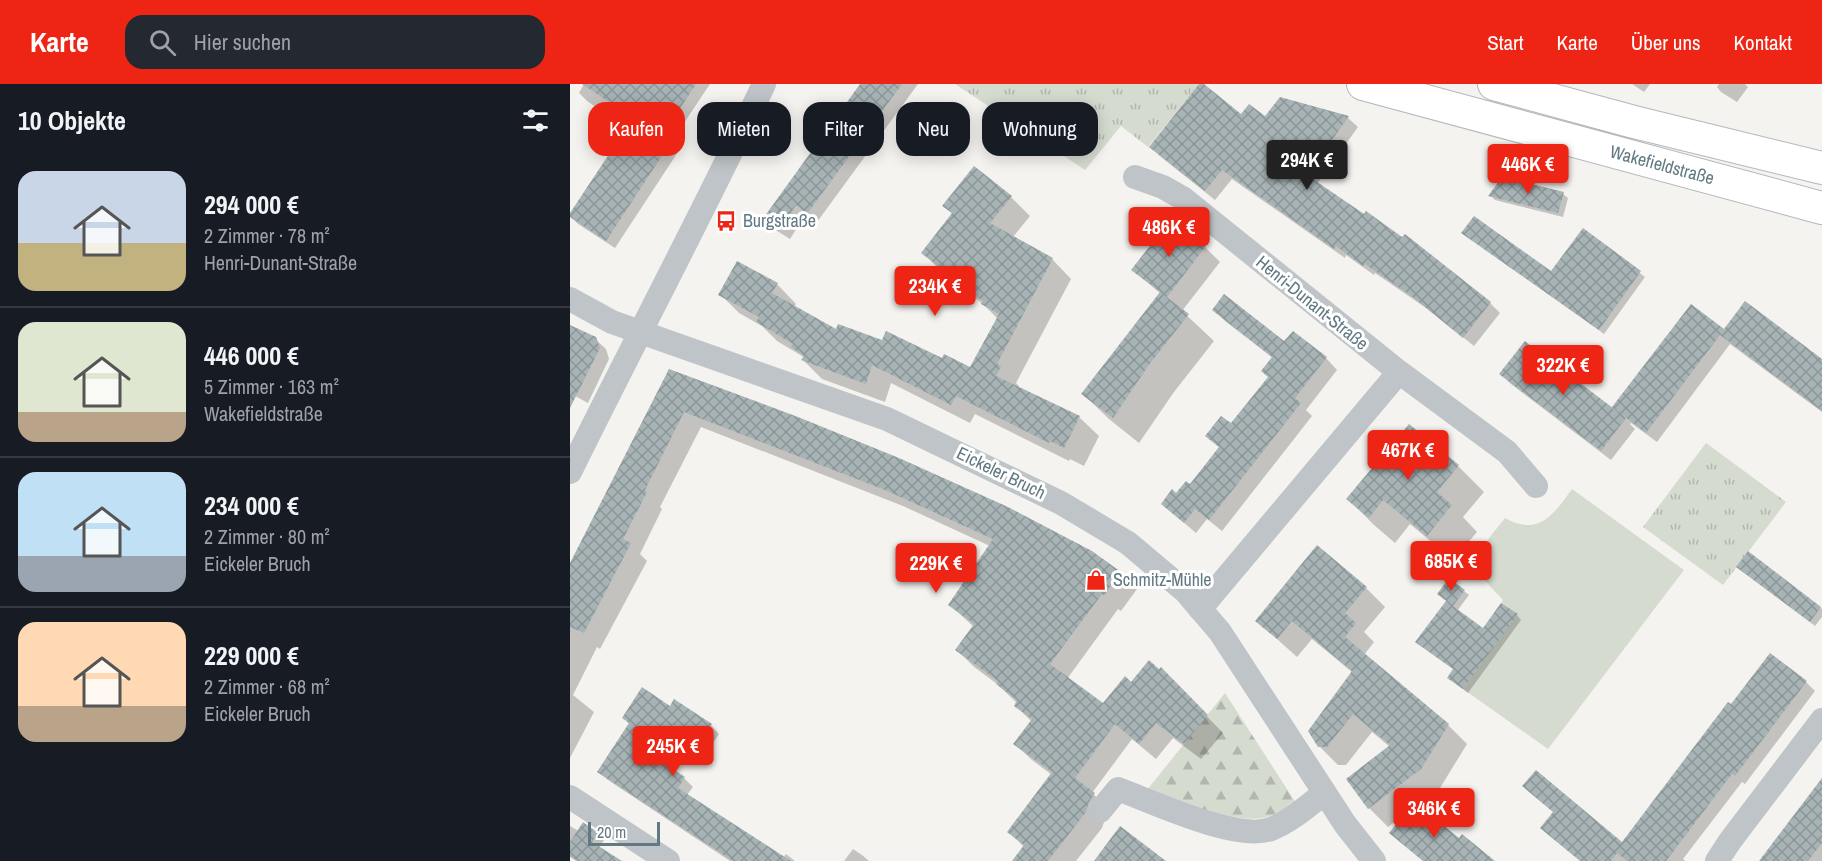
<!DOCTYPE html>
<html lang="de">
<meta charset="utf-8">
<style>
body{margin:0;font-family:"Archivo Narrow",sans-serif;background:#242831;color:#f1f3f6;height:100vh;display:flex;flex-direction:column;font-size:22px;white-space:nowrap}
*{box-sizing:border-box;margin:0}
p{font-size:20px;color:#9ea1a6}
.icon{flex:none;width:33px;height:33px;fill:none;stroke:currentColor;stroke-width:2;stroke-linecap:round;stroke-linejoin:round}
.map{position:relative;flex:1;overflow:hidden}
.details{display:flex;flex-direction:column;background:#171b24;width:570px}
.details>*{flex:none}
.guide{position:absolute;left:18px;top:18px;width:570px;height:54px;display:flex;gap:12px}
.scale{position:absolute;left:18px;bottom:15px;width:72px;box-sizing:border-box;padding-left:6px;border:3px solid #617983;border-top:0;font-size:16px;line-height:21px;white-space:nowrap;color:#617983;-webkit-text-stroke:4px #fff;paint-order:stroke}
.price{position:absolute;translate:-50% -51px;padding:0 14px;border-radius:6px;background:#ee2515;color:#fff;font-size:20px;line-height:39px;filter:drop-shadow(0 2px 3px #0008)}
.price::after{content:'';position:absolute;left:50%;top:36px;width:18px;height:14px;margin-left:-9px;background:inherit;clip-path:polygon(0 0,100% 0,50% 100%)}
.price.on{background:#222;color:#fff}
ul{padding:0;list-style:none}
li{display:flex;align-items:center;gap:18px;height:150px;padding:0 18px}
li+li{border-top:2px solid #363941}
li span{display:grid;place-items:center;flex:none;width:168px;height:120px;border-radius:18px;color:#555}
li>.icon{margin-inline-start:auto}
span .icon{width:72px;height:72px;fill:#fffc;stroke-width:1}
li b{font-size:26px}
h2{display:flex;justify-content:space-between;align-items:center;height:72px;padding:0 18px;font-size:26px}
.tag{padding:0 21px;border-radius:18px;background:#171b24;box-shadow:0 3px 15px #0003;font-size:21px;line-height:54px}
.tag.on{background:#ee2515;color:#fff}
header{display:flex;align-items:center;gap:36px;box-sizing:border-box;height:84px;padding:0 30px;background:#ee2515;color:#fff}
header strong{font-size:28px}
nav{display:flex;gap:33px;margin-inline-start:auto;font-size:21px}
.search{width:420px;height:54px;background:#242831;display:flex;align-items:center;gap:15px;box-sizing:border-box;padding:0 21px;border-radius:18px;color:#9ea1a6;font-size:22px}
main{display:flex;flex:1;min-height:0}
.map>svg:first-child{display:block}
.green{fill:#d6dbd0}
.forest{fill:url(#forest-firs)}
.park{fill:url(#park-tufts)}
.shadow{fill:#0003}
.building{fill:url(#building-cross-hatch)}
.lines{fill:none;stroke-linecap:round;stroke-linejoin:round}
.major-casing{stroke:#b2b8ba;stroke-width:34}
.minor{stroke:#bec4c7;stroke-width:24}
.major{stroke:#fff;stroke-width:32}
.labels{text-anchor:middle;stroke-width:6;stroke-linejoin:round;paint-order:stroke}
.street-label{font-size:18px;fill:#617983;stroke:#fff}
.poi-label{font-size:18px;fill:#617983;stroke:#fff;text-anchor:start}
</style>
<header>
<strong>Karte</strong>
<div class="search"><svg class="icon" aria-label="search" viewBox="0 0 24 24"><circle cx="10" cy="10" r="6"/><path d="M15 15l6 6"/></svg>Hier suchen</div>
<nav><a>Start</a><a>Karte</a><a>Über uns</a><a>Kontakt</a></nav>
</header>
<main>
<section class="details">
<h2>10 Objekte<svg class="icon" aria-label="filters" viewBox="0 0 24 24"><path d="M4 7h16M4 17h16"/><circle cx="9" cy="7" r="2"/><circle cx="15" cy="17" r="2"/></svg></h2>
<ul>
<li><span style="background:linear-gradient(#c9d6e8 60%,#c2b280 0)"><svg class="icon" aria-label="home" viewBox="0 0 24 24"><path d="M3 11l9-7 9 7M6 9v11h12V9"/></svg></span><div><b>294 000 €</b><p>2 Zimmer · 78 m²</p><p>Henri-Dunant-Straße</p></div></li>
<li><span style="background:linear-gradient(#dfe7d0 75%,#b9a48a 0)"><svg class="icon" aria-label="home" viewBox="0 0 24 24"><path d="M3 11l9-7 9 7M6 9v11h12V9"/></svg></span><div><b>446 000 €</b><p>5 Zimmer · 163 m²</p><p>Wakefieldstraße</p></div></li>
<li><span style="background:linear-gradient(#bfe0f5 70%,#9aa5b1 0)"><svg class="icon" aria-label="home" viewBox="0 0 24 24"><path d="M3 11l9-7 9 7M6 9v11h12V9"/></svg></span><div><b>234 000 €</b><p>2 Zimmer · 80 m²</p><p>Eickeler Bruch</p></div></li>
<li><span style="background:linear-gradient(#ffd9b3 70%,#b9a48a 0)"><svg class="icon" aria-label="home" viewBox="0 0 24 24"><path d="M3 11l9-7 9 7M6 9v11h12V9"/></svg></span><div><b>229 000 €</b><p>2 Zimmer · 68 m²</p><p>Eickeler Bruch</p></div></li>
</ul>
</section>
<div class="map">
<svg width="1252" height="777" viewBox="0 0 1252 777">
<defs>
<pattern id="forest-firs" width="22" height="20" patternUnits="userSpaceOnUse" patternTransform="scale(1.5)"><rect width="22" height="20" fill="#d6dbd0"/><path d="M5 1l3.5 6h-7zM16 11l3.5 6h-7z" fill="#b1b6ae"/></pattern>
<pattern id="park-tufts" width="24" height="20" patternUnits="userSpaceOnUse" patternTransform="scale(1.5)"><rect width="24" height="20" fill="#d6dbd0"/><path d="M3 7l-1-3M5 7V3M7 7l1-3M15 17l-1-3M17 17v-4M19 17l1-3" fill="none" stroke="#b1b6ae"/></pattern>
<pattern id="building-cross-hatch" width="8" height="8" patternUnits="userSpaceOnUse" patternTransform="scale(1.5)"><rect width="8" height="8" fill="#a7b3b5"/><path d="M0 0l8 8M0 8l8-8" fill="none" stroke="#8b9699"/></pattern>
</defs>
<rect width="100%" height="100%" fill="#f4f3ef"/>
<!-- green -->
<path class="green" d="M 1002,405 L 1114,486 L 978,665 L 893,605 L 947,530 L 931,519 L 933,516 C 926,508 917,500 911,491 C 899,472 925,448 935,434 C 969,453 984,430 1002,405 Z"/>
<!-- forest -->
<path class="forest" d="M 655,609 L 726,719 C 715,725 704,732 692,734 C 661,739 608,716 577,706 Z"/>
<!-- park -->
<path class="park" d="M 385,0 L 629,0 L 578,63 L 551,42 L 515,86 Z
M 1136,359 L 1216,418 L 1153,501 L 1073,443 Z"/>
<!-- shadow -->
<path class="shadow" d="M 14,0 L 140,0 L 100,60 L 108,68 L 45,164 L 8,140 L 0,132 L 64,35 L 39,19 L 33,28 L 17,17 L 9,9 Z
M 292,0 L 348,0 L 247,138 L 236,130 L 220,155 L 204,145 L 194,136 Z
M 631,0 L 671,32 L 695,34 L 711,15 L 778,34 L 788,43 L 747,100 L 833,155 L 835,152 L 920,219 L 930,229 L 904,262 L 856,224 L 805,189 L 804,191 L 776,171 L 775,174 L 662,95 L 645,116 L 591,73 L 581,63 Z
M 1062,0 L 1080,0 L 1074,8 Z
M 1149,0 L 1175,0 L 1178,3 L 1167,18 L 1151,8 L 1147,3 Z
M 993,110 L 998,114 L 993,133 L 925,116 L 920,111 Z
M 441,113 L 460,132 L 443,153 L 482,175 L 501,195 L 446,299 L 449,302 L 448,304 L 509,333 L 529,352 L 514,382 L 500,375 L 499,377 L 405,330 L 400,339 L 321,299 L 315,318 L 252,295 L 233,276 L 234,274 L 232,272 L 207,257 L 192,242 L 169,229 L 150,210 L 168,179 L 207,200 L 226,220 L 224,223 L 267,247 L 400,285 L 428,235 L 413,220 L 372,188 L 353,169 L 383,130 L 374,122 Z
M 601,137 L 635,163 L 650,178 L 612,227 L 644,257 L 604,308 L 569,359 L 539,335 L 513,310 L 591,210 L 563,186 Z
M 1013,146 L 1075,193 L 1034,250 L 893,149 L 981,189 Z
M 1175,219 L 1252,277 L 1252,328 L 1160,260 L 1087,358 L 1061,339 L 1060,340 L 1065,345 L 1041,376 L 941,300 L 931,290 L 1048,329 L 1154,247 Z
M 644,225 L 715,259 L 756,274 L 767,286 L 736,326 L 742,332 L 652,447 L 637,435 L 626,449 L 592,420 L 620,402 L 650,364 L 637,352 L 661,342 L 699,293 L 703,274 L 655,237 Z
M 0,243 L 25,255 L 36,265 L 39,275 L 18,319 L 3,311 L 0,317 Z
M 100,287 L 522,468 L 550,489 L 567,505 L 551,527 L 548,525 L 497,595 L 533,621 L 561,600 L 591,585 L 653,649 L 631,675 L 603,654 L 586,675 L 562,655 L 522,709 L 541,727 L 535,735 L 532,744 L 506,777 L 444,777 L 454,763 L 439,748 L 482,691 L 462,676 L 445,660 L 461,637 L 446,622 L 447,619 L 427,600 L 403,582 L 387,566 L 404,543 L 380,521 L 420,462 L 333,422 L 131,343 L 90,423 L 92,425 L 70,470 L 77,477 L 30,565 L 27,563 L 3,611 L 24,628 L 0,674 L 0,484 Z
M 888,382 L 914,408 L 893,433 L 907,448 L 883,476 L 840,440 L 825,459 L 804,441 L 778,415 Z
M 748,463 L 796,504 L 815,523 L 794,548 L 804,558 L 794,571 L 878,641 L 897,660 L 870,704 L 846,721 L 889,756 L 923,777 L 853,777 L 821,749 L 836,729 L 818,743 L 799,724 L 820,663 L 802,648 L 776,681 L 768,681 L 749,662 L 783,589 L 742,555 L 727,573 L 687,537 Z
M 1179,469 L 1252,525 L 1252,533 L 1245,542 L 1173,487 Z
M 894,507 L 899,511 L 887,527 L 914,546 L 947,531 L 951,536 L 898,609 L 884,598 L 885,586 L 847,558 L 877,517 Z
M 1236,598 L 1245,607 L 1175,700 L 1172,698 L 1113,775 L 1115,777 L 1011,777 L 1052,760 L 1161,622 Z
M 101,624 L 141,641 L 149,650 L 138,666 L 112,648 L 92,680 L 114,694 L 123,703 L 117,711 L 213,774 L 216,770 L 225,777 L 160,777 L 38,696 L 29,688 L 60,641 L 54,634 Z
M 1252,696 L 1252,777 L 1191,777 Z
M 0,742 L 9,747 L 27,750 L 34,756 L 29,764 L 46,777 L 6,777 L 0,773 Z
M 283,765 L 292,771 L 299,777 L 274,777 Z"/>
<!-- building -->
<path class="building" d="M 12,0 L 126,0 L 92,52 L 101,58 L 36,157 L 0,133 L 0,129 L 63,34 Z
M 290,0 L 332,0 L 237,130 L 226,121 L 209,147 L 192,136 Z
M 629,0 L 634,0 L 671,30 L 679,20 L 695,32 L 710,13 L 779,32 L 737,91 L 794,130 L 796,127 L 832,153 L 835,150 L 921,218 L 893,254 L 844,214 L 795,180 L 793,182 L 766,162 L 764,165 L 652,86 L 635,107 L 579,63 Z
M 404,82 L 442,112 L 420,139 L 483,174 L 427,280 L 431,282 L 426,292 L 510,332 L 494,364 L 480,357 L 479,359 L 386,312 L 381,321 L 302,281 L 296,300 L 231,276 L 234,272 L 221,263 L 223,260 L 186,238 L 189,233 L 148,211 L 167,177 L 208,199 L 202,209 L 266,245 L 268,240 L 312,256 L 316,247 L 372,274 L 374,270 L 400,283 L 429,230 L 411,220 L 413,217 L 351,169 L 382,129 L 372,122 Z
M 932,93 L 994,108 L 988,129 L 918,112 Z
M 904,132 L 981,187 L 1013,144 L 1071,187 L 1029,246 L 891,149 Z
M 601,135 L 636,162 L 597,213 L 561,186 Z
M 590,208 L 619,230 L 578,282 L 543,334 L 511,310 Z
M 654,210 L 714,257 L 723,247 L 757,273 L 725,314 L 731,319 L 639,436 L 625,425 L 614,439 L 591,420 L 602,405 L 606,409 L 616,397 L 620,400 L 649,363 L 635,352 L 651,332 L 661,339 L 698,293 L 691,287 L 702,273 L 642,226 Z
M 1175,217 L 1252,275 L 1252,327 L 1150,251 L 1076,349 L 1042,323 L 1121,220 L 1154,245 Z
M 0,241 L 26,253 L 30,264 L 0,324 Z
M 955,257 L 1056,334 L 1031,367 L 929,290 Z
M 99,285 L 228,333 L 329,374 L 438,423 L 522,467 L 551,488 L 534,511 L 532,510 L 480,580 L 533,619 L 555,592 L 561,598 L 579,576 L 589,585 L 591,583 L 638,631 L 614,660 L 586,639 L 569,660 L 545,640 L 505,694 L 525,709 L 519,718 L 516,728 L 478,777 L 442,777 L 454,761 L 437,748 L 482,688 L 443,660 L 462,635 L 444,622 L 447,616 L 426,600 L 428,597 L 385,566 L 404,540 L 378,521 L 423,455 L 315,406 L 114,328 L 75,406 L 77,408 L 53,455 L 61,459 L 14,549 L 0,543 L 0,479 Z
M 839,340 L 889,381 L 867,408 L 882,421 L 857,452 L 813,416 L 799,434 L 776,415 Z
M 747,461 L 797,503 L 775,529 L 786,539 L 775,553 L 879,640 L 851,685 L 798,725 L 776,695 L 820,661 L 783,630 L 757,663 L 748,663 L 738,647 L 782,587 L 722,537 L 707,555 L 685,537 Z
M 1178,467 L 1251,523 L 1240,538 L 1166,483 Z
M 879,494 L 895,506 L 883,522 L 867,510 Z
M 876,517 L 913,544 L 931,519 L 948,530 L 893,605 L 877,594 L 883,585 L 845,558 Z
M 1200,569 L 1237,597 L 1165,692 L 1162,690 L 1096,777 L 1057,777 L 1047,769 L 1041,777 L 1010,777 L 970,744 L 983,728 L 952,702 L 966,686 L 1052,758 L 1158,618 L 1161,620 Z
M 72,603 L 100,622 L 104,615 L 142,640 L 129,659 L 103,641 L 83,672 L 115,693 L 108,704 L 221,777 L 163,777 L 27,688 L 59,639 L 52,634 Z
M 1252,694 L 1252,759 L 1238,777 L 1189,777 Z
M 844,718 L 889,754 L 892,750 L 925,777 L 853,777 L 819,749 Z
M 13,738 L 28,749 L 22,758 L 52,777 L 8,777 L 0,772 L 0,758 Z
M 550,742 L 596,777 L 524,777 Z"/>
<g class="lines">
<!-- major casing -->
<g class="major-casing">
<path id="major" d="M 793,0 L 1252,124
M 924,0 L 1064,38 L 1252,84"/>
</g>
<!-- minor -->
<path class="minor" d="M 565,93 L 593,103 L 614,115 L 829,288 L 937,368 L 966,402
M 0,215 L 42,238 L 317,335 L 491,419 L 558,459 L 615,507 L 650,548 L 775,740 L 804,777
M 0,388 C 64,258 132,131 194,0
M 630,525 L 829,288
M 0,713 L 98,777
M 530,727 L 548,705 C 583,718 668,758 701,745 C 721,737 738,722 754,709
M 1147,777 L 1160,757 L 1252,636"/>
<!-- major -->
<use href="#major" class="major"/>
</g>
<!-- icons -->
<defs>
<g id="bus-bare" transform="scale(1.62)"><path d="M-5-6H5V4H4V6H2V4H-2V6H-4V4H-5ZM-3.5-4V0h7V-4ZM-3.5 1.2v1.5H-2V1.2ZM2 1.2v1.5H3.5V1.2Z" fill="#ee2515" stroke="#fff" stroke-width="2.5" paint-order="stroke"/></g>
<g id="shop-bare" transform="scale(1.62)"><path d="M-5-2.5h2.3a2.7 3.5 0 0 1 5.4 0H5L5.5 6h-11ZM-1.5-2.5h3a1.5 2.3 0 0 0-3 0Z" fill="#ee2515" stroke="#fff" stroke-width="2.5" paint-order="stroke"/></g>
</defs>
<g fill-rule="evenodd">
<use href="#bus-bare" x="156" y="137"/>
<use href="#shop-bare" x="526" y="496"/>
</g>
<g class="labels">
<!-- street labels -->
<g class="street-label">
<text transform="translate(1092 81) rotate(15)" y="6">Wakefieldstraße</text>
<text transform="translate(742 219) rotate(39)" y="6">Henri-Dunant-Straße</text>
<text transform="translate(431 389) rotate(26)" y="6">Eickeler Bruch</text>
</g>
<!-- poi labels -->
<g class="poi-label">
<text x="173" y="143">Burgstraße</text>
<text x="543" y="502">Schmitz-Mühle</text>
</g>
</g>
</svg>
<div class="scale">20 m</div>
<b class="price on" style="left:737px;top:107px">294K €</b>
<b class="price" style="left:958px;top:111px">446K €</b>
<b class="price" style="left:599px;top:174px">486K €</b>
<b class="price" style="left:365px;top:233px">234K €</b>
<b class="price" style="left:993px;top:312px">322K €</b>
<b class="price" style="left:838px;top:397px">467K €</b>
<b class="price" style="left:881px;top:508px">685K €</b>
<b class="price" style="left:366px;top:510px">229K €</b>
<b class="price" style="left:103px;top:693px">245K €</b>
<b class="price" style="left:864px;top:755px">346K €</b>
<div class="guide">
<a class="tag on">Kaufen</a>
<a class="tag">Mieten</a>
<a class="tag">Filter</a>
<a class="tag">Neu</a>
<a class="tag">Wohnung</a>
</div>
</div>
</main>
